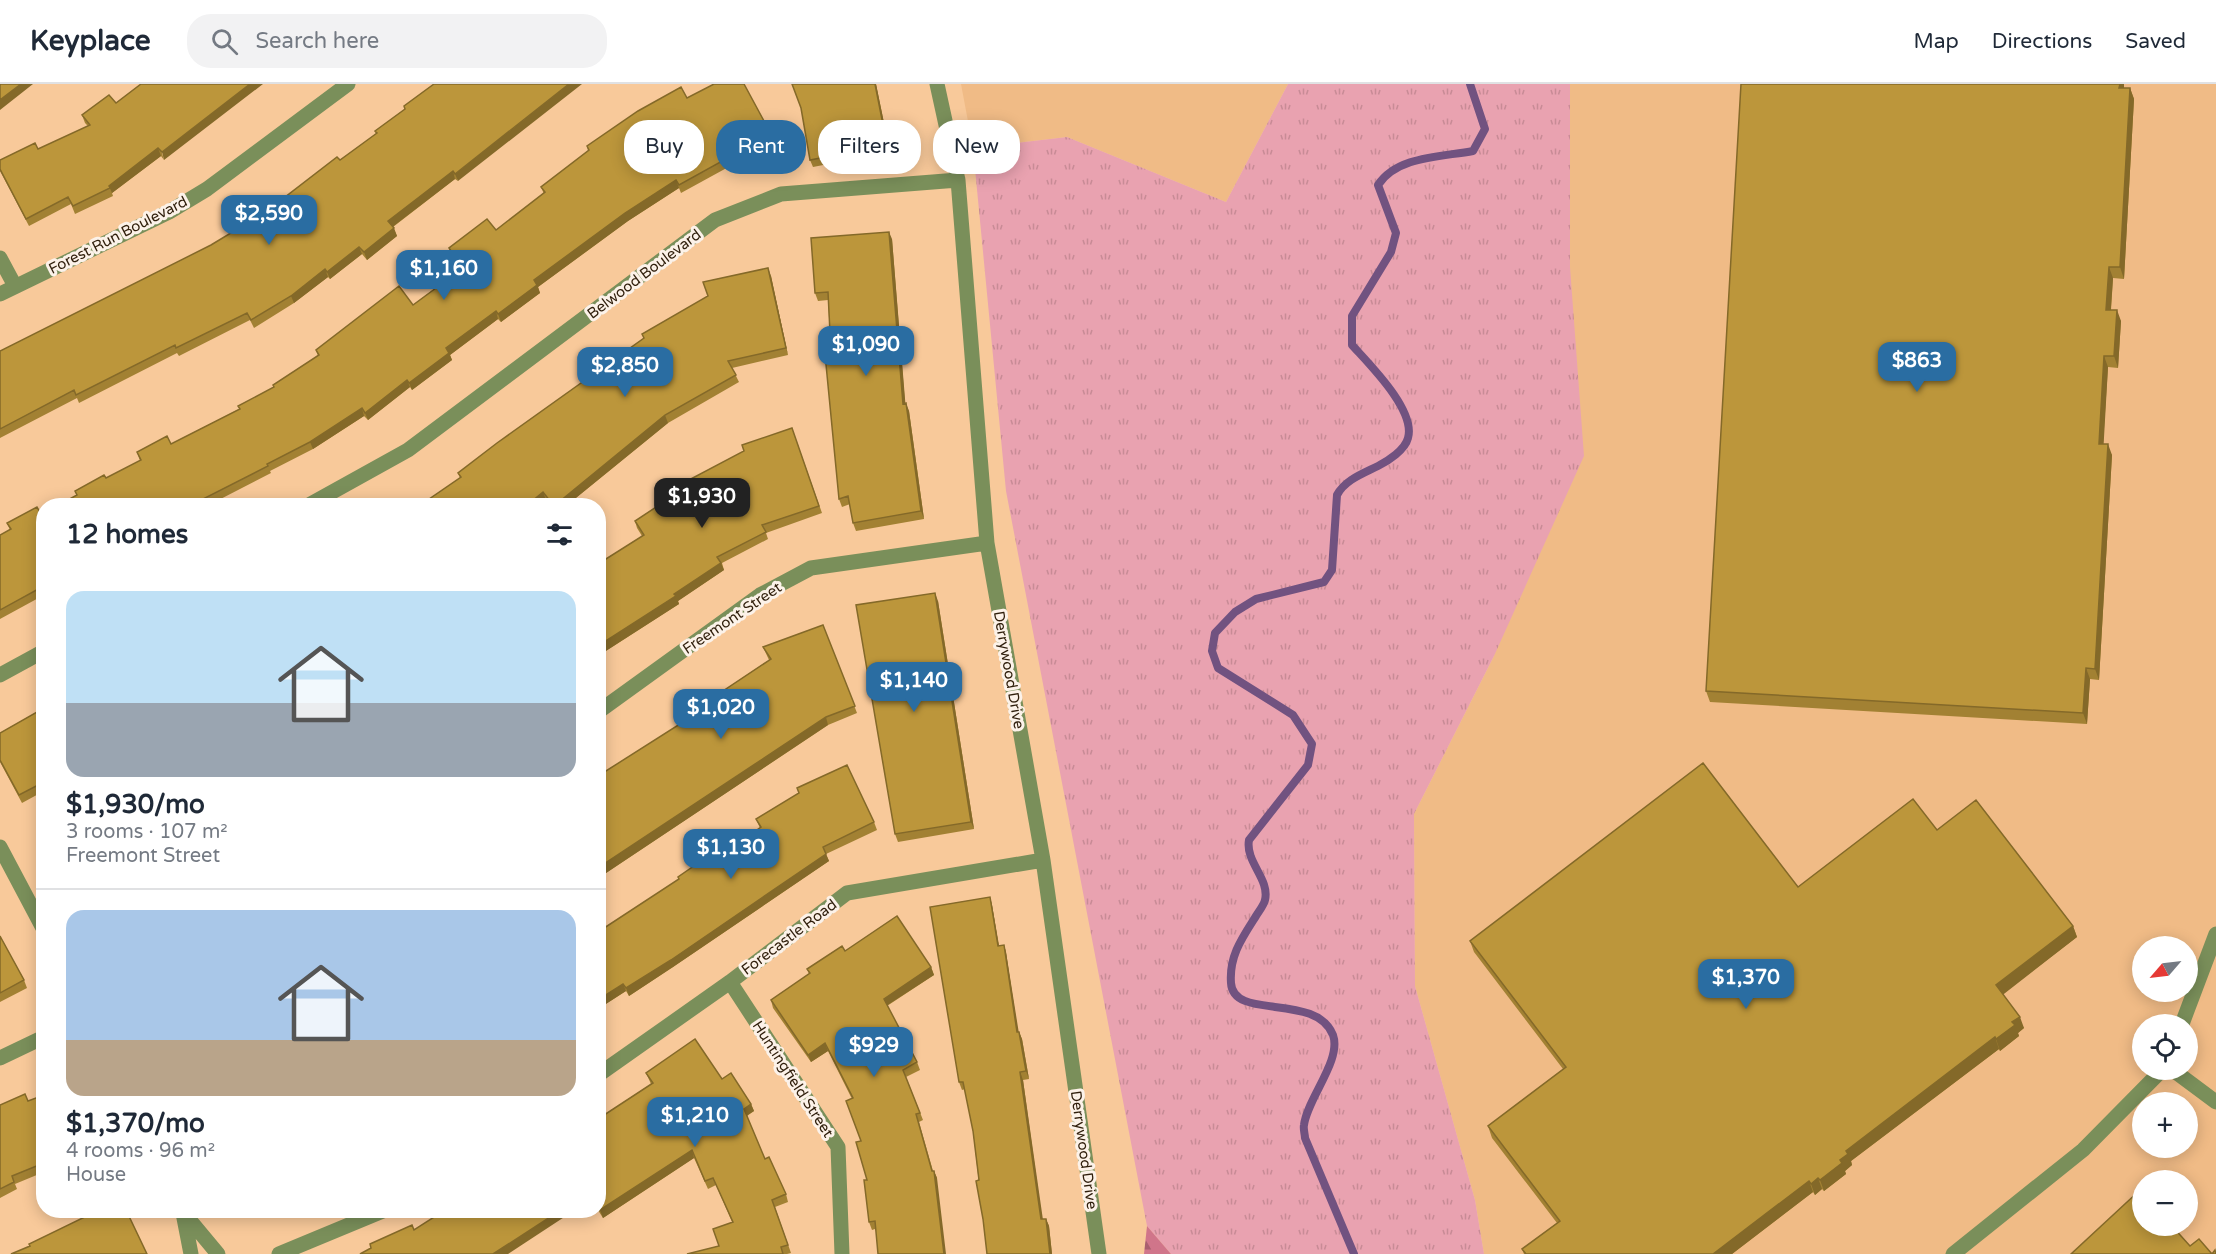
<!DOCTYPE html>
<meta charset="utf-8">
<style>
body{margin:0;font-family:"Varela Round",sans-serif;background:#f2f2f3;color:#1f2937;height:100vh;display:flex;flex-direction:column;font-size:22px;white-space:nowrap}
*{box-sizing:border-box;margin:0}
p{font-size:20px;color:#747a83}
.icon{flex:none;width:33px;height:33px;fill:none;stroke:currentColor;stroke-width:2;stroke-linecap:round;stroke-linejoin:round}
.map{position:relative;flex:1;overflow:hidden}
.details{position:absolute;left:36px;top:414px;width:570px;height:720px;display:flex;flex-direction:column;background:#fff;border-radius:24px;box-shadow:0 3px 15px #0003}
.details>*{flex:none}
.top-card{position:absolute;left:624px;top:36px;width:570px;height:54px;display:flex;gap:12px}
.needle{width:39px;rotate:242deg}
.buttons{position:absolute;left:2132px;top:852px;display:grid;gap:12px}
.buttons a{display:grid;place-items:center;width:66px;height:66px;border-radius:50%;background:#fff;box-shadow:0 3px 15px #0003;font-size:30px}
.price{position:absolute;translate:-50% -51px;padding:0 14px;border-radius:12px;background:#2a6da2;color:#fff;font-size:20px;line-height:39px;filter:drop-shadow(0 2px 3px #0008)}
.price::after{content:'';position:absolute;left:50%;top:36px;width:18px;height:14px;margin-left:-9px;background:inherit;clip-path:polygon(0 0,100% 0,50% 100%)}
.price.active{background:#222;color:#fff}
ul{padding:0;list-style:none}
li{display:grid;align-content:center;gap:12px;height:318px;padding:0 30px}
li+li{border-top:2px solid #e0e1e3}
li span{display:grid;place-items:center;height:186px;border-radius:18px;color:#555}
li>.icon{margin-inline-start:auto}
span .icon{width:108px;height:108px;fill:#fffc;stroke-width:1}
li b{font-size:26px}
h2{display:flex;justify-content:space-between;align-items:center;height:72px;padding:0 30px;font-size:26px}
.pill{padding:0 21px;border-radius:24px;background:#fff;box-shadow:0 3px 15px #0003;font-size:21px;line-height:54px}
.pill.active{background:#2a6da2;color:#fff}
header{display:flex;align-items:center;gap:36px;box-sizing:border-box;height:84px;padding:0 30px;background:#fff;border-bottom:2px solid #e0e1e3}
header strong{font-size:28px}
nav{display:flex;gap:33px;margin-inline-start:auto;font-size:21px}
.search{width:420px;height:54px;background:#f2f2f3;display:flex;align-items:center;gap:15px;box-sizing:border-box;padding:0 21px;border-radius:24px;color:#747a83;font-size:22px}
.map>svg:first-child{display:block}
.built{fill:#f0bb86;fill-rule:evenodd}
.grass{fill:url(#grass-tufts)}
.forest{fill:url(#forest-firs)}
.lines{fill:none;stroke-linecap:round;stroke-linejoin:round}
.stream{stroke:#715280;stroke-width:8}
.minor{stroke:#7a8f5a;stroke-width:15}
.wall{fill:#a28133}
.shaded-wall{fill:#846929}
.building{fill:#bc963b;stroke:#846929;stroke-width:1.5}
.labels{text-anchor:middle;stroke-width:6;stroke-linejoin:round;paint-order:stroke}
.street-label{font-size:15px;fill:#2f1e0b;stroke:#fcf2e9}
</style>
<header>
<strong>Keyplace</strong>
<div class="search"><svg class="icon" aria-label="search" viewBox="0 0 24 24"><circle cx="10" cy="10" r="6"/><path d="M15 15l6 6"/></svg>Search here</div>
<nav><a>Map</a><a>Directions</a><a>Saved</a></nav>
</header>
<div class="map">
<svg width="2216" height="1170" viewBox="0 0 2216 1170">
<defs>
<pattern id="grass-tufts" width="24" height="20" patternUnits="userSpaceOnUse" patternTransform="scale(1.5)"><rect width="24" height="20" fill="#e9a2b0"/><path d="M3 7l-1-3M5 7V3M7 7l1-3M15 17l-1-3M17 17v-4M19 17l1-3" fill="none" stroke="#c88b96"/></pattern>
<pattern id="forest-firs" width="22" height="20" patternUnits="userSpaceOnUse" patternTransform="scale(1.5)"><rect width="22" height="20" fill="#d0758a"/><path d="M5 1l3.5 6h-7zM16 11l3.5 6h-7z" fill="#a95f6f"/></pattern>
</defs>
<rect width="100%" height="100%" fill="#f8c99a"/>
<!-- built -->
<path class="built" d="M 961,0 L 1288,0 L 1226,118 L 1067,53 L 973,64 Z
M 1570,0 L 2216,0 L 2216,1170 L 1484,1170 L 1475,1116 L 1415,902 L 1414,730 L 1494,572 L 1570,183 ZM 2142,862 L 2187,862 L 2187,908 L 2142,908 ZM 2142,940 L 2187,940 L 2187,986 L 2142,986 ZM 2142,1018 L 2187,1018 L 2187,1064 L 2142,1064 ZM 2142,1096 L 2187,1096 L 2187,1142 L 2142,1142 Z"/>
<!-- grass -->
<path class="grass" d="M 1288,0 L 1570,0 L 1570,183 L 1584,372 L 1494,572 L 1414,730 L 1415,902 L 1475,1116 L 1484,1170 L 1171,1170 L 1147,1142 L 1006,407 L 973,64 L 1067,53 L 1226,118 Z"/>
<!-- forest -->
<path class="forest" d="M 1147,1142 L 1171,1170 L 1144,1170 Z"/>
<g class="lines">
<!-- stream -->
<path class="stream" d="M 1354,1170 L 1305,1054 C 1305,1050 1303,1045 1304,1041 C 1307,1015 1342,976 1333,951 C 1316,908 1233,937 1231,899 C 1229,872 1242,854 1256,832 C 1259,827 1264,821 1265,816 C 1270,795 1245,778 1249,756 L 1308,681 L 1312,660 L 1293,631 L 1218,584 L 1212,567 L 1215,549 L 1235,528 L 1256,515 L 1324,498 L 1332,486 L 1337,411 C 1345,396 1362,390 1378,382 C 1388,377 1405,366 1408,354 C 1416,326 1369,280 1352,261 L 1352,232 L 1391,168 L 1396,149 L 1378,101 C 1397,72 1441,73 1473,67 L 1485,45 L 1470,0"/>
<!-- minor -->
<path class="minor" d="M 937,0 L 958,96 L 987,459 L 1043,776 L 1099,1170
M 0,174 L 15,202
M 0,210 L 169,128 L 207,105 L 348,0
M 307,422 L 408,366 L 715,136 L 781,110 L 958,96
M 0,591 L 44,567
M 598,628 L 760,511 L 811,484 L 987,459
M 0,763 L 44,846
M 730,898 L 838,1063 L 842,1170
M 2182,940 L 2216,850
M 0,974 L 44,953
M 2173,986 L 2216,1018
M 598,991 L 730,898 L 847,809 L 1043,776
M 183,1128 L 218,1170
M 183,1129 L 191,1170
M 279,1170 L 385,1126
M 1953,1170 L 2083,1066 L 2162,986"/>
</g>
<!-- wall -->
<path class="wall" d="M 141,0 L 164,76 L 161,72 L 112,109 L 113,112 L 75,130 L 71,120 L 29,142 L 0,87 L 0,76 L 38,65 L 88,42 L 85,39 L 82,31 L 116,19 Z
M 434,0 L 458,97 L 455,95 L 393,143 L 397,152 L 367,176 L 362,170 L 330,195 L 328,193 L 294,219 L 254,244 L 250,236 L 179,272 L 177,269 L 79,319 L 77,314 L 0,354 L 0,267 L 241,147 L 376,50 L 375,47 L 405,25 L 404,22 Z
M 792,0 L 876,0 L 890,68 L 813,83 L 810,76 L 801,24 Z
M 2124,4 L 2130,4 L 2134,15 L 2124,195 L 2113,194 L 2111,226 L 2121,237 L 2118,284 L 2108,283 L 2103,360 L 2112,371 L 2099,596 L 2090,595 L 2087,640 L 1710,618 L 1706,607 Z
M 687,14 L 771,50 L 774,58 L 681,109 L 679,104 L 628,137 L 538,203 L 540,209 L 501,238 L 498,235 L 450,271 L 452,276 L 412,306 L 410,303 L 368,336 L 364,332 L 313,365 L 270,387 L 271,389 L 207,422 L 57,422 L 77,411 L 75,407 L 106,394 L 140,377 L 137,368 L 171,360 L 239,325 L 274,303 L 318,272 L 316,266 L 413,221 L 461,185 L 451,172 L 449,164 L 496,146 L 544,110 L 541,103 L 588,67 L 587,62 Z
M 892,155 L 905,319 L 909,327 L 924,435 L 856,447 L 853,439 L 850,420 L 842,423 L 839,415 L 828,216 L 818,217 L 815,209 Z
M 771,192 L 788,271 L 732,284 L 739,298 L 668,339 L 566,422 L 551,422 L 546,416 L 539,422 L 419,422 L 460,394 L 458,389 L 644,255 L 642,250 Z
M 792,344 L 822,429 L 766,449 L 768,455 L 722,479 L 724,486 L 678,517 L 679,520 L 598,572 L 598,480 L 642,452 L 637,444 L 635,437 L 687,402 L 685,398 Z
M 44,429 L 44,511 L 0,535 L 0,451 L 10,446 L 7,439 Z
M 938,517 L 974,745 L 898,758 L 895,750 Z
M 823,541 L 857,629 L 828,641 L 600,793 L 598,790 L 598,692 L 680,640 L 678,637 L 769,576 L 763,563 Z
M 44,624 L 44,707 L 22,719 L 0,678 L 0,649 Z
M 756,735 L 874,738 L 877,746 L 826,770 L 829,777 L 673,883 L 629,912 L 626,907 L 598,925 L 598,848 L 679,796 L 678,793 L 721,771 L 760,744 Z
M 1937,746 L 2073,842 L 2077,853 L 2002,910 L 2024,944 L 2018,949 L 2019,952 L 2000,967 L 1999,965 L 1851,1077 L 1852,1081 L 1845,1087 L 1846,1090 L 1824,1107 L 1822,1105 L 1815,1111 L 1813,1108 L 1732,1170 L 1524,1170 L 1522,1165 L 1557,1139 L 1492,1054 L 1488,1042 L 1563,985 L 1474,868 L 1470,857 L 1798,803 Z
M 990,813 L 992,821 L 999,861 L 1004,861 L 1006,868 L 1018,948 L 1019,948 L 1022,955 L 1029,995 L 1023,996 L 1042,1135 L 1046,1135 L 1049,1142 L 1052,1170 L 987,1170 L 973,1047 L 965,1005 L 962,1006 L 959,998 Z
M 0,852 L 24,896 L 27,904 L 0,918 Z
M 845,867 L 931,883 L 934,891 L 887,922 L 917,978 L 920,986 L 906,993 L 923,1036 L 919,1038 L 933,1087 L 934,1087 L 937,1094 L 875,1145 L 872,1146 L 869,1138 L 867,1096 L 861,1057 L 852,1015 L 828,967 L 811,978 L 773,924 L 771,916 L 809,890 L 807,885 Z
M 646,989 L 722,995 L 751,1020 L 754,1027 L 747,1032 L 765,1075 L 786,1110 L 788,1118 L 775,1123 L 791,1169 L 787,1170 L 687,1170 L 719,1162 L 732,1138 L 716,1101 L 708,1105 L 694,1074 L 603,1134 L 598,1126 L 598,1035 L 651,1000 Z
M 44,1011 L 44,1088 L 15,1100 L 17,1105 L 0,1114 L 0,1021 L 28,1017 Z
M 253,1126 L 265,1126 L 255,1131 Z"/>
<!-- shaded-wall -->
<path class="shaded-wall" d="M 21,0 L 33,0 L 0,26 L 0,16 Z
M 250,0 L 263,0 L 164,76 L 162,68 Z
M 569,0 L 582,0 L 458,97 L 455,90 Z
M 875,0 L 876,0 L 890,68 L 887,61 Z
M 2120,0 L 2124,0 L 2124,15 L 2119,4 Z
M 2130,4 L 2134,15 L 2124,195 L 2120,183 Z
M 158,64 L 161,72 L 112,109 L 109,102 Z
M 453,87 L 455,95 L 391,144 L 388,137 Z
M 676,96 L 679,104 L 628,137 L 538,203 L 540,209 L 501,238 L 498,230 L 534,196 L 625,129 Z
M 394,144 L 397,152 L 367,176 L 364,168 Z
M 889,148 L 892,155 L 906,327 L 903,320 Z
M 359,163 L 362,170 L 330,195 L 327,188 Z
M 2109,183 L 2113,194 L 2110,237 L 2106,226 Z
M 768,184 L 771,192 L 788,271 L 786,264 Z
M 325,185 L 328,193 L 294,219 L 291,212 Z
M 2117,226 L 2121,237 L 2118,284 L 2114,272 Z
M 496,227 L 498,235 L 450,271 L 452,276 L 412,306 L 409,299 L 446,264 Z
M 2104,272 L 2108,283 L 2103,371 L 2099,360 Z
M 407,296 L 410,303 L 368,336 L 365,329 Z
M 906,319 L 909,327 L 924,435 L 921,427 Z
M 362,324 L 364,332 L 313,365 L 310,358 Z
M 665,331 L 668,339 L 566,422 L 554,422 Z
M 2108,360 L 2112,371 L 2099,596 L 2095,585 Z
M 543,408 L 546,416 L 539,422 L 526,422 Z
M 721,479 L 724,486 L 678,517 L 679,520 L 598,572 L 598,562 L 674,510 Z
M 935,509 L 938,517 L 974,745 L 971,738 Z
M 2086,584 L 2090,595 L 2087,640 L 2083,629 Z
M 826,633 L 828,641 L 600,793 L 598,789 L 598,784 Z
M 826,770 L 829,777 L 673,883 L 629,912 L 626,904 Z
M 990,813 L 992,821 L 1000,869 L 998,862 Z
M 2073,842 L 2077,853 L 2000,913 L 1996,901 Z
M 1004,861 L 1006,868 L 1020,956 L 1017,948 Z
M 931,883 L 934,891 L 886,922 L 884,915 Z
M 623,900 L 626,907 L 598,925 L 598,916 Z
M 2020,933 L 2024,944 L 2018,949 L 2019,952 L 2000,967 L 1996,955 L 2012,938 Z
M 1019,948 L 1022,955 L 1029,995 L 1026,987 Z
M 1995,953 L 1999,965 L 1851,1077 L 1852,1081 L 1845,1087 L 1846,1090 L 1824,1107 L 1820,1096 L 1840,1076 L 1846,1067 Z
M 825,959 L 828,967 L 811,978 L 808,971 Z
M 1020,988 L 1023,996 L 1044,1143 L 1041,1135 Z
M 751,1020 L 754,1027 L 746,1032 L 744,1025 Z
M 692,1066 L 694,1074 L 603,1134 L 600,1126 Z
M 934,1087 L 937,1094 L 946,1170 L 944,1170 Z
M 1818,1094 L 1822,1105 L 1815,1111 L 1811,1100 Z
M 1809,1097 L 1813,1108 L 1732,1170 L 1713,1170 Z
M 561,1126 L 575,1126 L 508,1170 L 493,1170 Z
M 1046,1135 L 1049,1142 L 1052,1170 L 1050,1170 Z"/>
<!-- building -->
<path class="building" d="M 0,0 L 21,0 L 0,16 Z
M 141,0 L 250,0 L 162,68 L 158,64 L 109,102 L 110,104 L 73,122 L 68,113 L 26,135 L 0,85 L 0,76 L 35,59 L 38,65 L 90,41 L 82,31 L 109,11 L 116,19 Z
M 434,0 L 569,0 L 455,90 L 453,87 L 388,137 L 394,144 L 364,168 L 359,163 L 327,188 L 325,185 L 291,212 L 251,236 L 247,229 L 176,264 L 175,261 L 76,311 L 74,306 L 0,345 L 0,267 L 211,161 L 239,144 L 241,147 L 337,73 L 340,76 L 377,49 L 375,47 L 405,25 L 404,22 Z
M 714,0 L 744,0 L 771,50 L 679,101 L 676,96 L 625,129 L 534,196 L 537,201 L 498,230 L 496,227 L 446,264 L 449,269 L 409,299 L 407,296 L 365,329 L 362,324 L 310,358 L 267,380 L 268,382 L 201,416 L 203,419 L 198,422 L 57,422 L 77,411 L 75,407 L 104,391 L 106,394 L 141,376 L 137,368 L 167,352 L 171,360 L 240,325 L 238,322 L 274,303 L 273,301 L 319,271 L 316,266 L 399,202 L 413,221 L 463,184 L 449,164 L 487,135 L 496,146 L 545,108 L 541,103 L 589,66 L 587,62 L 638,27 L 681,3 L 687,14 Z
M 792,0 L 875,0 L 887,61 L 810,76 L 801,24 Z
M 1741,0 L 2120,0 L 2119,4 L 2130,4 L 2120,183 L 2109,183 L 2106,226 L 2117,226 L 2114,272 L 2104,272 L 2099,360 L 2108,360 L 2095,585 L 2086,584 L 2083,629 L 1706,607 Z
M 889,148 L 903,320 L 906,319 L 921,427 L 853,439 L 848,412 L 839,415 L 825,270 L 831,269 L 828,208 L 815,209 L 811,154 Z
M 768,184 L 786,264 L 728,277 L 736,291 L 665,331 L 554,422 L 543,408 L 526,422 L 419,422 L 461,393 L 458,389 L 497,359 L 644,254 L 642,250 L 708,212 L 703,198 Z
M 792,344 L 819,422 L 762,441 L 766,448 L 717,473 L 721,479 L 674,510 L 676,512 L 598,562 L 598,480 L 644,451 L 635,437 L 688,402 L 685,398 L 744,367 L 742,361 Z
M 37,423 L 41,430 L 44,429 L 44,505 L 42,503 L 0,526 L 0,451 L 11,445 L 7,439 Z
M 935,509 L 971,738 L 895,750 L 856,521 Z
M 823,541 L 855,622 L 826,633 L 598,784 L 598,692 L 680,640 L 678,637 L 771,575 L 763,563 Z
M 44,624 L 44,698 L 19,711 L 0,676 L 0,649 Z
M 1703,679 L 1798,803 L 1913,715 L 1937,746 L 1976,716 L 2073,842 L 1996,901 L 2020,933 L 2012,938 L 2015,941 L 1996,955 L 1995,953 L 1846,1067 L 1848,1070 L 1840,1076 L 1842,1079 L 1820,1096 L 1818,1094 L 1811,1100 L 1809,1097 L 1713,1170 L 1526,1170 L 1522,1165 L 1560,1137 L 1488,1042 L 1566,983 L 1470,857 Z
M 847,681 L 874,738 L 823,763 L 826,770 L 671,876 L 626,904 L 623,900 L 598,916 L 598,848 L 679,795 L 678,793 L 717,766 L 721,771 L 761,743 L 756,735 L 799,709 L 797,704 Z
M 990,813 L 998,862 L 1004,861 L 1017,948 L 1019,948 L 1026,987 L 1020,988 L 1041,1135 L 1046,1135 L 1050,1170 L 987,1170 L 983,1135 L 976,1097 L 979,1096 L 973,1047 L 963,998 L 959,998 L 930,823 Z
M 897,832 L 931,883 L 884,915 L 917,978 L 903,986 L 920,1029 L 916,1030 L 932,1087 L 934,1087 L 944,1170 L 878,1170 L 875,1137 L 869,1138 L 864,1096 L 867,1096 L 856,1058 L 861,1057 L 846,1017 L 853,1014 L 825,959 L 808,971 L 771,916 L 810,889 L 807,885 L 842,862 L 845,867 Z
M 0,852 L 24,896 L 0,909 Z
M 695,955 L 722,995 L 731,989 L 751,1020 L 744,1025 L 765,1075 L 769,1073 L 786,1110 L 772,1116 L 788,1161 L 781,1163 L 783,1170 L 687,1170 L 719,1162 L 713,1145 L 733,1138 L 713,1094 L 705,1097 L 692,1066 L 600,1126 L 598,1123 L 598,1035 L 653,999 L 646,989 Z
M 25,1010 L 28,1017 L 44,1011 L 44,1079 L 12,1092 L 14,1098 L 0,1105 L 0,1021 Z
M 2140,1106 L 2142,1108 L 2142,1142 L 2172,1142 L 2190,1162 L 2199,1155 L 2212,1170 L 2215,1166 L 2216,1170 L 2071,1170 Z
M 99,1126 L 126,1126 L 147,1170 L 11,1170 L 30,1162 L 29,1160 Z
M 445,1126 L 561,1126 L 493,1170 L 360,1170 L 371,1164 L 370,1160 L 412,1141 L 414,1146 Z"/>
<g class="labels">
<!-- street labels -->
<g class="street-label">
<text transform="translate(118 151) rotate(-27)" y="5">Forest Run Boulevard</text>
<text transform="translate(644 190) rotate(-37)" y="5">Belwood Boulevard</text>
<text transform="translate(732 534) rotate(-34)" y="5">Freemont Street</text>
<text transform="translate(1009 586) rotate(80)" y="5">Derrywood Drive</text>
<text transform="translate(789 853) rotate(-37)" y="5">Forecastle Road</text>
<text transform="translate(793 995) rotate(57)" y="5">Huntingfield Street</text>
<text transform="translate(1084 1066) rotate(82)" y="5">Derrywood Drive</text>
</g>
</g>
</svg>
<div class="buttons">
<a><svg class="needle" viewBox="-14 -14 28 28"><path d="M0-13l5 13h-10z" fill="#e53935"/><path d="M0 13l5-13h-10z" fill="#747a83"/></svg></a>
<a><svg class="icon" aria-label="locate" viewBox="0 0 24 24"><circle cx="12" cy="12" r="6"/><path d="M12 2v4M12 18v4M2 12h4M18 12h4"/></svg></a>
<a>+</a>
<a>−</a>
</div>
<b class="price" style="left:269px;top:162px">$2,590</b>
<b class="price" style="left:444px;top:217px">$1,160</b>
<b class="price" style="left:866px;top:293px">$1,090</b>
<b class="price" style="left:1917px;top:309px">$863</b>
<b class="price" style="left:625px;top:314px">$2,850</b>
<b class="price active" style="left:702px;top:445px">$1,930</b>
<b class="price" style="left:914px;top:629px">$1,140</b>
<b class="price" style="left:721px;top:656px">$1,020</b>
<b class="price" style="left:731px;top:796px">$1,130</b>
<b class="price" style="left:1746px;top:926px">$1,370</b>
<b class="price" style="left:874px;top:994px">$929</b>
<b class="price" style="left:695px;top:1064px">$1,210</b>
<div class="top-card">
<a class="pill">Buy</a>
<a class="pill active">Rent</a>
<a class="pill">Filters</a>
<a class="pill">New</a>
</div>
<section class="details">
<h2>12 homes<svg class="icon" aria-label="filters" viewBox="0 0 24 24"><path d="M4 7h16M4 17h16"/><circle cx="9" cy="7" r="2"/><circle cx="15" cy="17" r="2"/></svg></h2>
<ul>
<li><span style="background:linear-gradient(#bfe0f5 60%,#9aa5b1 0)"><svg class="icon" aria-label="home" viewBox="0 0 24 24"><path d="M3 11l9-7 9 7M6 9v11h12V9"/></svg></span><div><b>$1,930/mo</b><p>3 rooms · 107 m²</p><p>Freemont Street</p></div></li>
<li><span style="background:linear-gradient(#a9c7e8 70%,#b9a48a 0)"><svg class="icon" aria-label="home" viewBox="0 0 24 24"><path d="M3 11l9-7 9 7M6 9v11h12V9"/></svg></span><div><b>$1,370/mo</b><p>4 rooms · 96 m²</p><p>House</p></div></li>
</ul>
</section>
</div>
